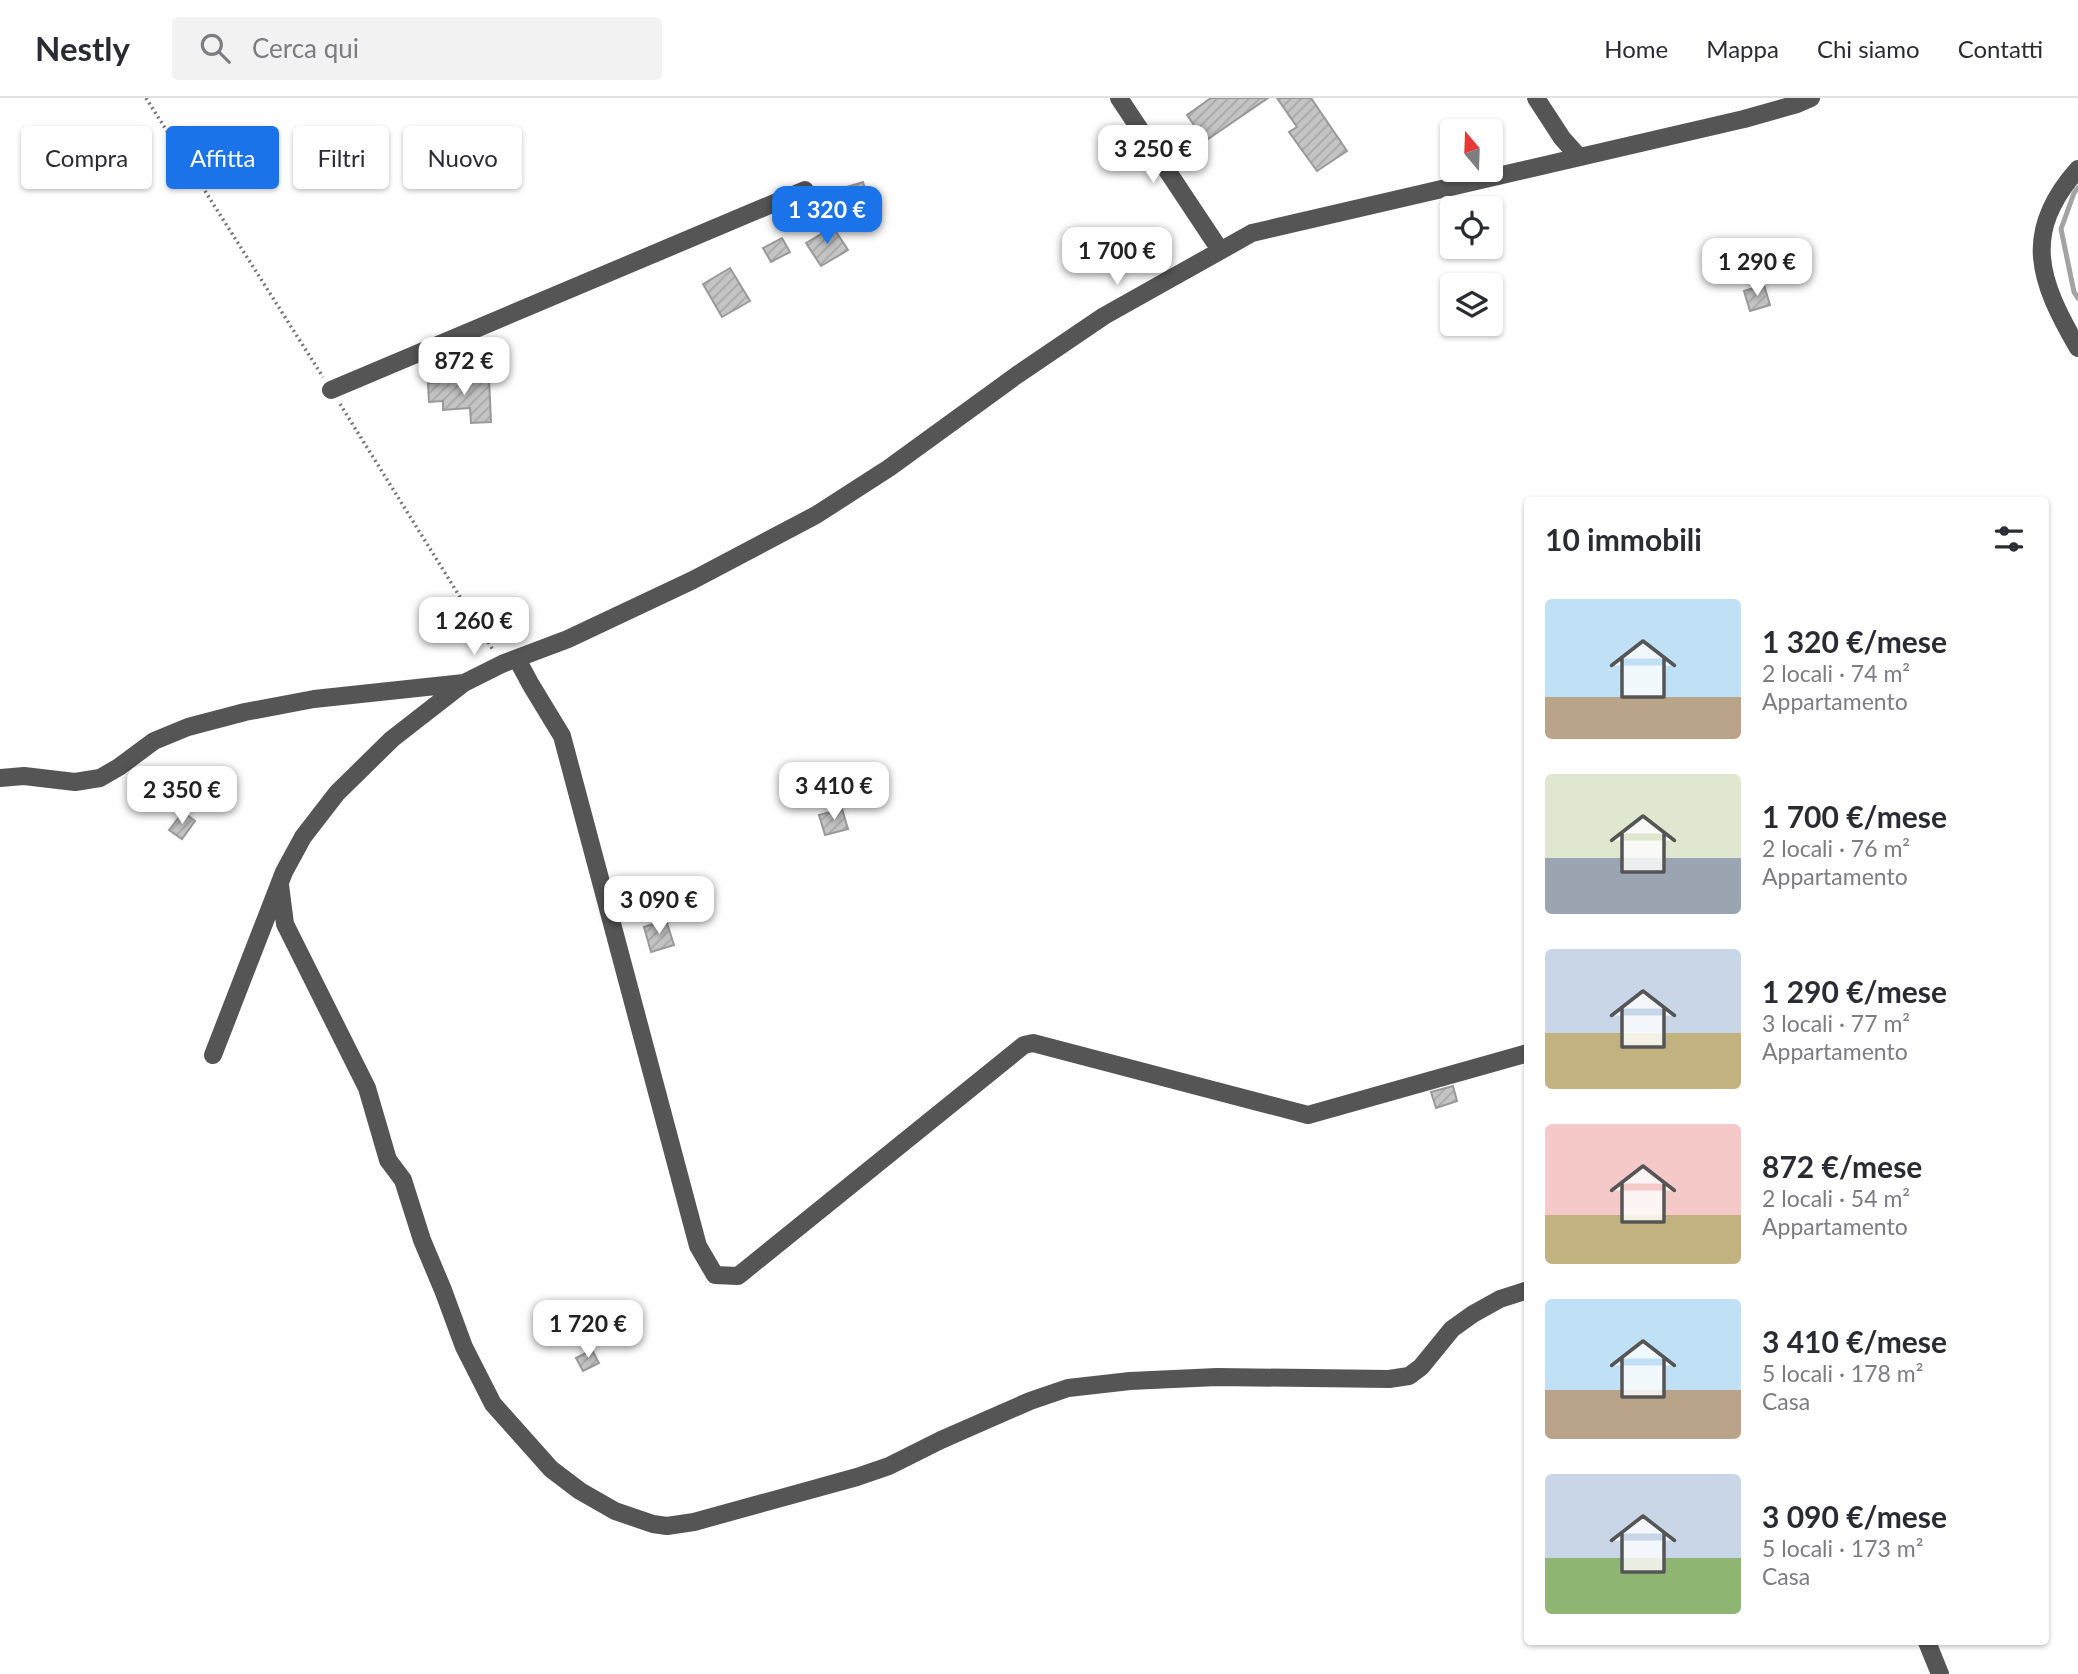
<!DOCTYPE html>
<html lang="it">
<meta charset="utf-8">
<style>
body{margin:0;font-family:Lato,sans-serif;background:#f2f2f3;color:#2b2b33;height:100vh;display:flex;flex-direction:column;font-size:26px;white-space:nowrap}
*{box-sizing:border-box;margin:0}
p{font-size:23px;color:#7c7c81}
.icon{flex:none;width:38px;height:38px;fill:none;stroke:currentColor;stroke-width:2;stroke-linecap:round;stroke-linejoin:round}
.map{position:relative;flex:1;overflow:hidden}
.panel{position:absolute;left:1524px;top:399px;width:525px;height:1148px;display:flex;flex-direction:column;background:#fff;border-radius:7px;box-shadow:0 2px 5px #0004}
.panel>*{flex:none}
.banner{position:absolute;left:21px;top:28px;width:665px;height:63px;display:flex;gap:14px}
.needle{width:46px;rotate:341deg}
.fabs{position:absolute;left:1440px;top:21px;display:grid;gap:14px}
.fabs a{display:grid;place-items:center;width:63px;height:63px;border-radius:7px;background:#fff;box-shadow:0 2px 5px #0004;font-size:35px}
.price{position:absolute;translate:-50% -60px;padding:0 16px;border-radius:14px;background:#fff;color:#222;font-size:23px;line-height:46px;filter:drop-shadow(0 2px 4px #0008)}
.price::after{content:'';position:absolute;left:50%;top:42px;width:21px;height:16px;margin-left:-10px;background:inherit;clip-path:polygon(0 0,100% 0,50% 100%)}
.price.selected{background:#1a73e8;color:#fff}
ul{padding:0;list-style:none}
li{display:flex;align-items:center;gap:21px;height:175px;padding:0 21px}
li span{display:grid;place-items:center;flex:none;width:196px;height:140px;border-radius:7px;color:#555}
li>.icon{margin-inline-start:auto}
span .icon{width:84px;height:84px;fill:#fffc;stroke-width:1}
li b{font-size:30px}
h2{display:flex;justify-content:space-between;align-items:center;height:84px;padding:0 21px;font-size:30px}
.pill{padding:0 24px;border-radius:7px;background:#fff;box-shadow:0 2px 5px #0004;font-size:24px;line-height:63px}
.pill.selected{background:#1a73e8;color:#fff}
header{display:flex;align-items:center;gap:42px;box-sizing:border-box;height:98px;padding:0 35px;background:#fff;border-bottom:2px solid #e1e1e2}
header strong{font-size:33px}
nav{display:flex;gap:38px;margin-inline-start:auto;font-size:24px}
.search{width:490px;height:63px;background:#f2f2f3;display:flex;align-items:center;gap:18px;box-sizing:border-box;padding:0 24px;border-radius:7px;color:#7c7c81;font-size:26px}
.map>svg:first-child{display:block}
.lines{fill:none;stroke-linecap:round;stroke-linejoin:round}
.stream{stroke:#a3a3a3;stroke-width:5}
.building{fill:url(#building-hatch);stroke:#999;stroke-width:2}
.path{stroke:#777;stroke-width:3.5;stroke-dasharray:2 3.5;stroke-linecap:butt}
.minor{stroke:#555;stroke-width:18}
</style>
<header>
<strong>Nestly</strong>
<div class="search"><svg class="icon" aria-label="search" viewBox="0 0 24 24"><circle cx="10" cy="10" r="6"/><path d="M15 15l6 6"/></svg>Cerca qui</div>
<nav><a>Home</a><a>Mappa</a><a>Chi siamo</a><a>Contatti</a></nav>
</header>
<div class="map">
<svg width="2078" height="1576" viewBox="0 0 2078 1576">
<defs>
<pattern id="building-hatch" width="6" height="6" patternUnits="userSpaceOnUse" patternTransform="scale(1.75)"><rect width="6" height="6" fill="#c4c4c4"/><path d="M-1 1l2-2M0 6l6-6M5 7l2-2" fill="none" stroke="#a7a7a7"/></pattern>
</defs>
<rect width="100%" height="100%" fill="#fff"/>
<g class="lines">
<!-- stream -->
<path class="stream" d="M 2078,90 L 2074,95 L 2061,131 L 2074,194 L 2078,200"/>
</g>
<!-- building -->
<path class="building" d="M 1211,0 L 1268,0 L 1205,43 L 1187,17 Z
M 1277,0 L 1311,0 L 1347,53 L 1317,73 L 1289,34 L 1297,29 Z
M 863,84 L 870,106 L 837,116 L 832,100 L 849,95 L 847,89 Z
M 833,129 L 848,152 L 821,168 L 806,145 Z
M 782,140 L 790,154 L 771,164 L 763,150 Z
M 730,170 L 750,203 L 722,219 L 703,186 Z
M 1764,187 L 1770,207 L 1750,213 L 1744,193 Z
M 489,281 L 491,324 L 471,325 L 470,310 L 443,312 L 443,303 L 429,304 L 428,285 Z
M 842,711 L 848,731 L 825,737 L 819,717 Z
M 183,714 L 195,723 L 182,741 L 169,732 Z
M 666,822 L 674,847 L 651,854 L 644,829 Z
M 1453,988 L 1457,1003 L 1436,1010 L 1431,994 Z
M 592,1252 L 599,1265 L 583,1273 L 576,1260 Z"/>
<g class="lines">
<!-- path -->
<path class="path" d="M 146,0 L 323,279
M 340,306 L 493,552"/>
<!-- minor -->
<path class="minor" d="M 1119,0 L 1220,152
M 1536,0 L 1562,40 L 1579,59
M 2078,71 C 2021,135 2039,183 2078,250
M 331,292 L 805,92
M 517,561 L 531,587 L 562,638 L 698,1148 L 715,1177 L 738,1178 L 1024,947 L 1033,945 L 1308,1017 L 1528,955
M 0,680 L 24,678 L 75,684 L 100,680 L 119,669 L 154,643 L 188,629 L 245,614 L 314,601 L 464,585
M 280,787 L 285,826 L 367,990 L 388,1062 L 403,1082 L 422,1142 L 443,1192 L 464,1249 L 493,1306 L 551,1371 L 580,1393 L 615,1413 L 653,1426 L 667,1428 L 694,1424 L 857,1379 L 889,1368 L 941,1342 L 1030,1303 L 1068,1290 L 1130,1283 L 1217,1279 L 1389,1281 L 1409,1278 L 1421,1269 L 1452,1231 L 1473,1216 L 1500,1201 L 1528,1192
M 213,957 L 284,774 L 303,739 L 337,695 L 392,641 L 464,585 L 502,566 L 568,541 L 693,482 L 816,417 L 889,370 L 1017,277 L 1104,218 L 1252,135 L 1744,21 L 1797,6 L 1811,0
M 1927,1544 L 1940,1576"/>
</g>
</svg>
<div class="fabs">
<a><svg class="needle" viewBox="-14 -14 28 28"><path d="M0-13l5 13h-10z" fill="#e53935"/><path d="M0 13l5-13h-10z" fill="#7c7c81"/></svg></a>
<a><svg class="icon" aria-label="locate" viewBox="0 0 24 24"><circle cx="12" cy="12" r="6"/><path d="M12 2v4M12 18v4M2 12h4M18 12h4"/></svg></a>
<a><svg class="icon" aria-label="layers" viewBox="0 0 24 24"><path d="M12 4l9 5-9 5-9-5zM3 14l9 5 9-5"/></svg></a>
</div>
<b class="price" style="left:1153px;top:87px">3 250 €</b>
<b class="price selected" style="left:827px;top:148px">1 320 €</b>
<b class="price" style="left:1117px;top:189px">1 700 €</b>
<b class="price" style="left:1757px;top:200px">1 290 €</b>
<b class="price" style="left:464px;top:299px">872 €</b>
<b class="price" style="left:474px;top:559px">1 260 €</b>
<b class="price" style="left:834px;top:724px">3 410 €</b>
<b class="price" style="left:182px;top:728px">2 350 €</b>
<b class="price" style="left:659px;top:838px">3 090 €</b>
<b class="price" style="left:588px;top:1262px">1 720 €</b>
<div class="banner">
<a class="pill">Compra</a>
<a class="pill selected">Affitta</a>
<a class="pill">Filtri</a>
<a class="pill">Nuovo</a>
</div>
<section class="panel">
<h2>10 immobili<svg class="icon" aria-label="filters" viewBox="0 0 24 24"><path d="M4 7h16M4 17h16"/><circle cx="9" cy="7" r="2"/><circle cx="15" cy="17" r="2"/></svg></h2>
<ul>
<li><span style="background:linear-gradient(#bfe0f5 70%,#b9a48a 0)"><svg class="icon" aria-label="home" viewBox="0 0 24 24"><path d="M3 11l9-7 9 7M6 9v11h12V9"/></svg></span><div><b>1 320 €/mese</b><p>2 locali · 74 m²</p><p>Appartamento</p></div></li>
<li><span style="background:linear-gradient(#dfe7d0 60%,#9aa5b1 0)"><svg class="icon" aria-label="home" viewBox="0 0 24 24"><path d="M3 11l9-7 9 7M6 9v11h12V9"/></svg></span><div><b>1 700 €/mese</b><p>2 locali · 76 m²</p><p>Appartamento</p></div></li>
<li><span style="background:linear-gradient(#c9d6e8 60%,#c2b280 0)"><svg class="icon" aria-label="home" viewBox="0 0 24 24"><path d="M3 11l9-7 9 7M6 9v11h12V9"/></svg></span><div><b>1 290 €/mese</b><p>3 locali · 77 m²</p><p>Appartamento</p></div></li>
<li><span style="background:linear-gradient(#f6c9c9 65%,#c2b280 0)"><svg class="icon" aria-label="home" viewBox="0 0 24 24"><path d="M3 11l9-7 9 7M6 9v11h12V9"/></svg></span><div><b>872 €/mese</b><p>2 locali · 54 m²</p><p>Appartamento</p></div></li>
<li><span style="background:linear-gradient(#bfe0f5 65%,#b9a48a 0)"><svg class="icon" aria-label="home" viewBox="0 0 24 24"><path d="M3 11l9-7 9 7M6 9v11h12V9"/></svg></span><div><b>3 410 €/mese</b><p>5 locali · 178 m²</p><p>Casa</p></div></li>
<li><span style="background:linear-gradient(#c9d6e8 60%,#8fb573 0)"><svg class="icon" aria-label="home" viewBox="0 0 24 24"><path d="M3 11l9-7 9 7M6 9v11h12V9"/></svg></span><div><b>3 090 €/mese</b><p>5 locali · 173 m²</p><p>Casa</p></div></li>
</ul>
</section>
</div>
